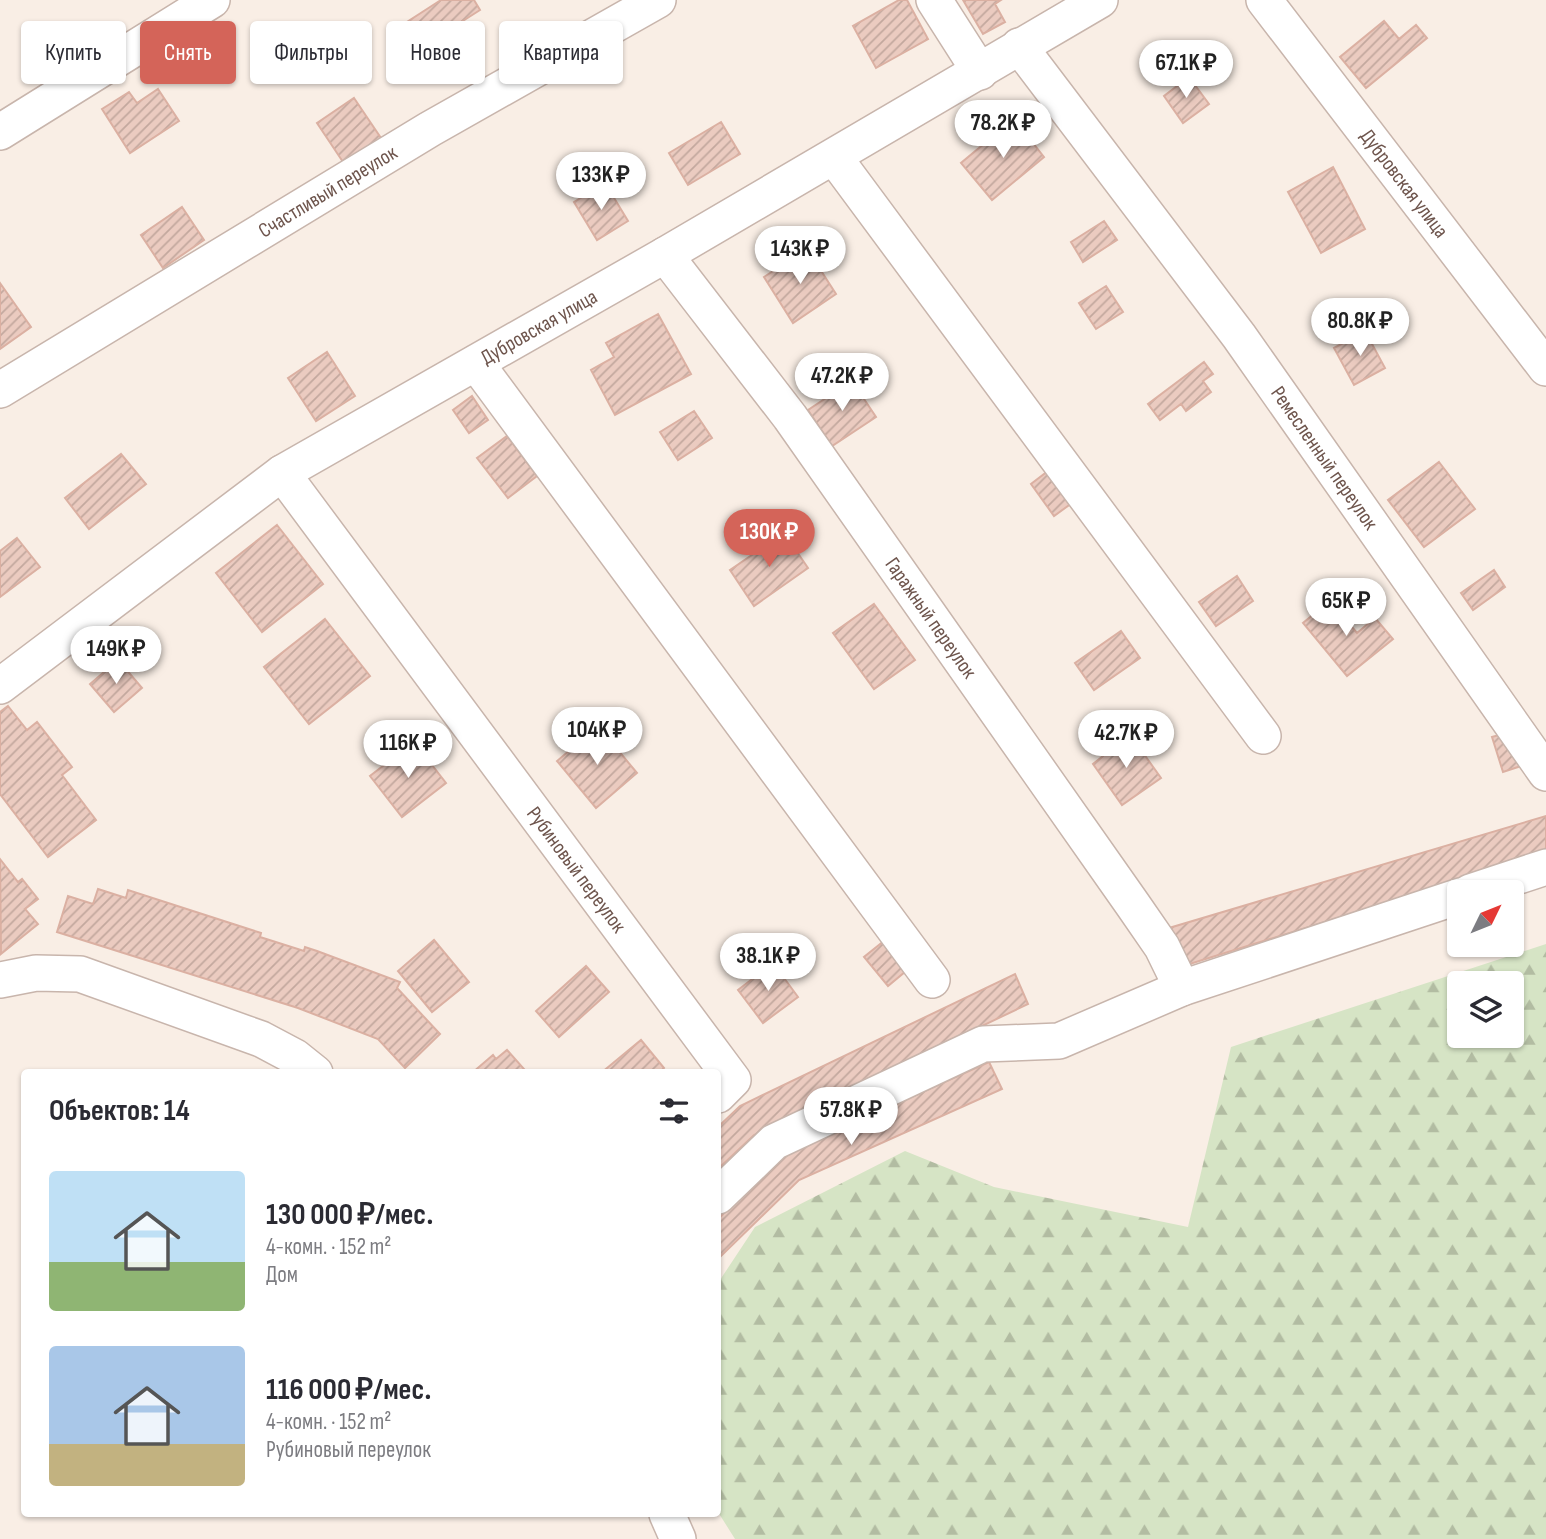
<!DOCTYPE html>
<html lang="ru">
<meta charset="utf-8">
<style>
body{margin:0;font-family:"Sofia Sans Condensed",sans-serif;background:#f2f2f3;color:#2b2b33;height:100vh;display:flex;flex-direction:column;font-size:26px;white-space:nowrap}
*{box-sizing:border-box;margin:0}
p{font-size:23px;color:#7c7c81}
.icon{flex:none;width:38px;height:38px;fill:none;stroke:currentColor;stroke-width:2;stroke-linecap:round;stroke-linejoin:round}
.map{position:relative;flex:1;overflow:hidden}
.panel{position:absolute;left:21px;top:1069px;width:700px;height:448px;display:flex;flex-direction:column;background:#fff;border-radius:7px;box-shadow:0 2px 5px #0004}
.panel>*{flex:none}
.top-card{position:absolute;left:21px;top:21px;width:700px;height:63px;display:flex;gap:14px}
.needle{width:46px;rotate:47deg}
.buttons{position:absolute;left:1447px;top:880px;display:grid;gap:14px}
.buttons a{display:grid;place-items:center;width:77px;height:77px;border-radius:7px;background:#fff;box-shadow:0 2px 5px #0004;font-size:35px}
.price{position:absolute;translate:-50% -60px;padding:0 16px;border-radius:24px;background:#fff;color:#222;font-size:23px;line-height:46px;filter:drop-shadow(0 2px 4px #0008)}
.price::after{content:'';position:absolute;left:50%;top:42px;width:21px;height:16px;margin-left:-10px;background:inherit;clip-path:polygon(0 0,100% 0,50% 100%)}
.price.active{background:#d46459;color:#fff}
ul{padding:0;list-style:none}
li{display:flex;align-items:center;gap:21px;height:175px;padding:0 28px}
li span{display:grid;place-items:center;flex:none;width:196px;height:140px;border-radius:7px;color:#555}
li>.icon{margin-inline-start:auto}
span .icon{width:84px;height:84px;fill:#fffc;stroke-width:1}
li b{font-size:30px}
h2{display:flex;justify-content:space-between;align-items:center;height:84px;padding:0 28px;font-size:30px}
.pill{padding:0 24px;border-radius:7px;background:#fff;box-shadow:0 2px 5px #0004;font-size:24px;line-height:63px}
.pill.active{background:#d46459;color:#fff}
.map>svg:first-child{display:block}
.forest{fill:url(#forest-firs);fill-rule:evenodd}
.building{fill:url(#building-hatch);stroke:#dbb0a2;stroke-width:2}
.lines{fill:none;stroke-linecap:round;stroke-linejoin:round}
.minor-casing{stroke:#c8b5ac;stroke-width:38}
.minor{stroke:#fff;stroke-width:35}
.labels{text-anchor:middle;stroke-width:5;stroke-linejoin:round;paint-order:stroke}
.street-label{font-size:21px;fill:#6e554d;stroke:#fcf3ea}
</style>
<div class="map">
<svg width="1546" height="1539" viewBox="0 0 1546 1539">
<defs>
<pattern id="forest-firs" width="22" height="20" patternUnits="userSpaceOnUse" patternTransform="scale(1.75)"><rect width="22" height="20" fill="#d6e4c5"/><path d="M5 1l3.5 6h-7zM16 11l3.5 6h-7z" fill="#b2bca2"/></pattern>
<pattern id="building-hatch" width="6" height="6" patternUnits="userSpaceOnUse" patternTransform="scale(1.75)"><rect width="6" height="6" fill="#ebcbc0"/><path d="M-1 1l2-2M0 6l6-6M5 7l2-2" fill="none" stroke="#c3a89e"/></pattern>
</defs>
<rect width="100%" height="100%" fill="#f9eee5"/>
<!-- forest -->
<path class="forest" d="M 1546,944 L 1546,1539 L 735,1539 L 718,1512 L 718,1283 L 755,1227 L 905,1151 L 994,1187 L 1188,1227 L 1231,1047 ZM 1460,984 L 1512,984 L 1512,1036 L 1460,1036 Z"/>
<!-- building -->
<path class="building" d="M 441,0 L 474,0 L 480,10 L 455,26 L 469,47 L 426,75 L 396,29 Z
M 899,0 L 907,0 L 928,39 L 876,68 L 853,26 Z
M 963,0 L 1001,0 L 995,4 L 1005,22 L 983,34 Z
M 1384,21 L 1399,39 L 1416,25 L 1427,38 L 1366,88 L 1340,57 Z
M 1189,77 L 1209,104 L 1183,123 L 1164,96 Z
M 158,89 L 179,121 L 130,153 L 102,109 L 129,92 L 137,103 Z
M 354,98 L 385,144 L 347,168 L 317,123 Z
M 1014,119 L 1044,157 L 992,200 L 961,163 Z
M 721,122 L 740,154 L 688,185 L 669,153 Z
M 1333,167 L 1365,229 L 1321,253 L 1288,192 Z
M 605,183 L 628,221 L 597,240 L 574,202 Z
M 182,207 L 204,240 L 163,268 L 141,235 Z
M 1104,221 L 1117,240 L 1083,262 L 1071,242 Z
M 807,249 L 836,294 L 793,323 L 764,277 Z
M 0,283 L 31,327 L 0,349 Z
M 1106,286 L 1123,312 L 1096,329 L 1079,303 Z
M 658,314 L 691,374 L 615,415 L 591,370 L 614,357 L 606,343 Z
M 1365,331 L 1385,368 L 1354,385 L 1334,348 Z
M 327,352 L 355,396 L 316,421 L 288,378 Z
M 1204,362 L 1213,374 L 1203,381 L 1211,392 L 1186,411 L 1181,404 L 1160,420 L 1148,404 Z
M 852,381 L 876,417 L 832,446 L 808,410 Z
M 472,396 L 488,420 L 469,433 L 453,410 Z
M 694,411 L 712,438 L 678,460 L 660,432 Z
M 507,436 L 537,476 L 508,498 L 477,458 Z
M 121,454 L 146,484 L 89,529 L 65,498 Z
M 1439,462 L 1475,509 L 1424,547 L 1388,500 Z
M 1048,471 L 1072,503 L 1054,516 L 1031,484 Z
M 277,525 L 323,584 L 262,632 L 216,573 Z
M 784,533 L 808,568 L 754,606 L 730,570 Z
M 17,538 L 40,567 L 0,597 L 0,551 Z
M 1494,570 L 1505,587 L 1473,610 L 1461,593 Z
M 1237,576 L 1253,601 L 1216,626 L 1199,602 Z
M 1330,601 L 1357,633 L 1375,618 L 1393,639 L 1347,676 L 1303,623 Z
M 874,604 L 915,660 L 874,689 L 833,633 Z
M 325,619 L 370,676 L 309,724 L 264,667 Z
M 1121,631 L 1140,658 L 1094,690 L 1075,663 Z
M 118,660 L 142,688 L 114,712 L 90,684 Z
M 8,706 L 27,730 L 37,722 L 72,767 L 62,775 L 96,820 L 48,857 L 0,794 L 0,712 Z
M 598,726 L 637,773 L 596,808 L 557,761 Z
M 1510,732 L 1521,766 L 1503,772 L 1492,737 Z
M 1131,736 L 1161,778 L 1122,805 L 1093,764 L 1103,756 L 1102,746 L 1108,741 L 1118,745 Z
M 414,742 L 446,783 L 402,817 L 370,776 Z
M 1546,816 L 1546,853 L 1180,967 L 1169,928 Z
M 0,859 L 18,882 L 22,879 L 38,899 L 25,909 L 38,924 L 1,954 Z
M 98,889 L 126,898 L 128,890 L 261,933 L 260,937 L 304,951 L 305,947 L 317,951 L 400,982 L 397,988 L 440,1034 L 405,1068 L 378,1039 L 298,1008 L 57,932 L 68,896 L 93,904 Z
M 889,937 L 912,966 L 888,986 L 864,957 Z
M 434,940 L 469,982 L 432,1012 L 398,971 Z
M 773,963 L 798,997 L 763,1023 L 738,990 Z
M 586,966 L 609,992 L 559,1037 L 536,1011 Z
M 1015,974 L 1028,1004 L 754,1135 L 718,1169 L 718,1127 L 740,1106 Z
M 641,1040 L 664,1068 L 659,1073 L 601,1073 Z
M 507,1050 L 524,1069 L 521,1073 L 472,1073 L 493,1055 L 496,1059 Z
M 989,1062 L 1002,1089 L 799,1180 L 718,1259 L 718,1219 L 783,1155 Z"/>
<g class="lines">
<!-- minor casing -->
<g class="minor-casing">
<g id="minor">
<path d="M 934,0 L 980,72"/>
<path id="s1" d="M 1264,0 L 1546,368"/>
<path id="s2" d="M 1019,46 L 1239,336 L 1546,773"/>
<path d="M 0,132 L 212,0"/>
<path d="M 834,157 L 1263,736"/>
<path id="s3" d="M 665,255 L 790,417 L 1133,905 L 1162,947 L 1182,988"/>
<path d="M 476,363 L 932,980"/>
<path id="s4" d="M 0,390 L 430,129 L 658,0"/>
<path id="s5" d="M 282,473 L 733,1080 L 718,1095"/>
<path id="s6" d="M 0,686 L 282,473 L 665,255 L 1100,0"/>
<path d="M 1470,892 L 1546,867"/>
<path d="M 0,980 L 36,973 L 80,974 L 261,1039 L 295,1057 L 315,1073"/>
<path d="M 718,1196 L 774,1142 L 983,1044 L 1059,1041 L 1182,988 L 1460,896"/>
<path d="M 667,1514 L 678,1539"/>
</g>
</g>
<!-- minor -->
<use href="#minor" class="minor"/>
</g>
<g class="labels">
<!-- street labels -->
<g class="street-label">
<text dy="7" stroke="none"><textPath href="#s1" startOffset="231">Дубровская улица</textPath></text>
<text dy="7" stroke="none"><textPath href="#s4" startOffset="383">Счастливый переулок</textPath></text>
<text dy="7" stroke="none"><textPath href="#s6" startOffset="649">Дубровская улица</textPath></text>
<text dy="7" stroke="none"><textPath href="#s2" startOffset="513">Ремесленный переулок</textPath></text>
<text dy="7" stroke="none"><textPath href="#s3" startOffset="450">Гаражный переулок</textPath></text>
<text dy="7" stroke="none"><textPath href="#s5" startOffset="494">Рубиновый переулок</textPath></text>
</g>
</g>
</svg>
<div class="buttons">
<a><svg class="needle" viewBox="-14 -14 28 28"><path d="M0-13l5 13h-10z" fill="#e53935"/><path d="M0 13l5-13h-10z" fill="#7c7c81"/></svg></a>
<a><svg class="icon" aria-label="layers" viewBox="0 0 24 24"><path d="M12 4l9 5-9 5-9-5zM3 14l9 5 9-5"/></svg></a>
</div>
<b class="price" style="left:1186px;top:100px">67.1K ₽</b>
<b class="price" style="left:1003px;top:160px">78.2K ₽</b>
<b class="price" style="left:601px;top:212px">133K ₽</b>
<b class="price" style="left:800px;top:286px">143K ₽</b>
<b class="price" style="left:1360px;top:358px">80.8K ₽</b>
<b class="price" style="left:842px;top:413px">47.2K ₽</b>
<b class="price active" style="left:769px;top:569px">130K ₽</b>
<b class="price" style="left:1346px;top:638px">65K ₽</b>
<b class="price" style="left:116px;top:686px">149K ₽</b>
<b class="price" style="left:597px;top:767px">104K ₽</b>
<b class="price" style="left:1126px;top:770px">42.7K ₽</b>
<b class="price" style="left:408px;top:780px">116K ₽</b>
<b class="price" style="left:768px;top:993px">38.1K ₽</b>
<b class="price" style="left:851px;top:1147px">57.8K ₽</b>
<div class="top-card">
<a class="pill">Купить</a>
<a class="pill active">Снять</a>
<a class="pill">Фильтры</a>
<a class="pill">Новое</a>
<a class="pill">Квартира</a>
</div>
<section class="panel">
<h2>Объектов: 14<svg class="icon" aria-label="filters" viewBox="0 0 24 24"><path d="M4 7h16M4 17h16"/><circle cx="9" cy="7" r="2"/><circle cx="15" cy="17" r="2"/></svg></h2>
<ul>
<li><span style="background:linear-gradient(#bfe0f5 65%,#8fb573 0)"><svg class="icon" aria-label="home" viewBox="0 0 24 24"><path d="M3 11l9-7 9 7M6 9v11h12V9"/></svg></span><div><b>130 000 ₽/мес.</b><p>4-комн. · 152 m²</p><p>Дом</p></div></li>
<li><span style="background:linear-gradient(#a9c7e8 70%,#c2b280 0)"><svg class="icon" aria-label="home" viewBox="0 0 24 24"><path d="M3 11l9-7 9 7M6 9v11h12V9"/></svg></span><div><b>116 000 ₽/мес.</b><p>4-комн. · 152 m²</p><p>Рубиновый переулок</p></div></li>
</ul>
</section>
</div>
